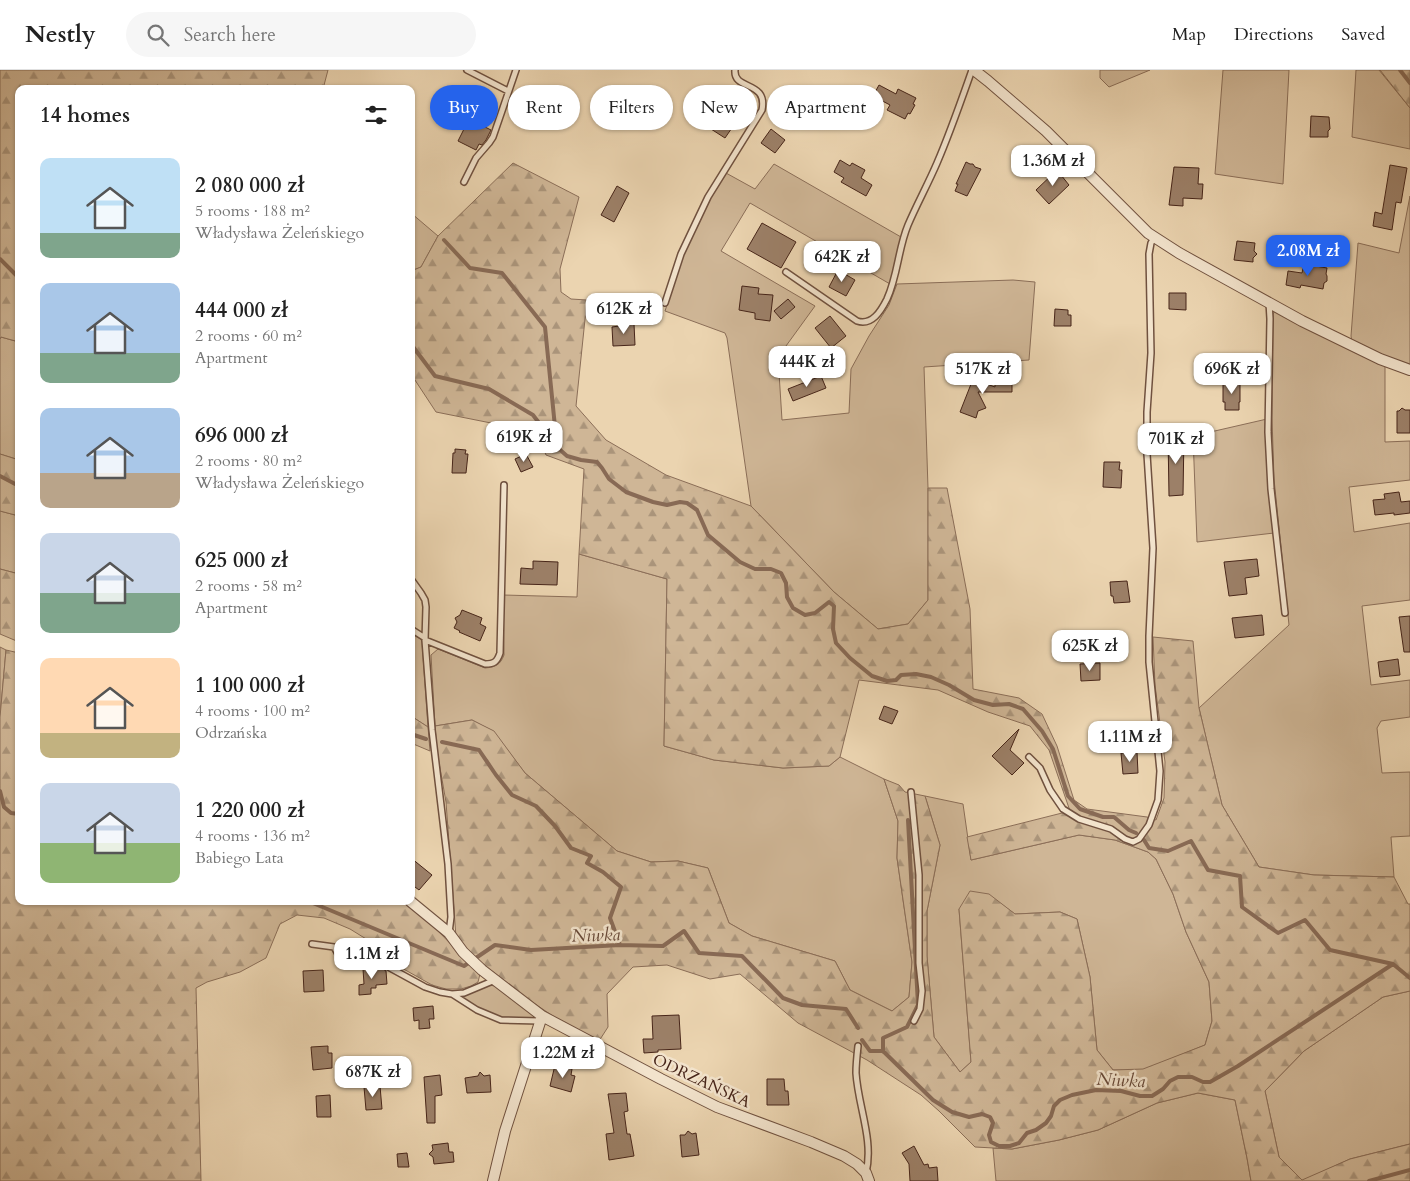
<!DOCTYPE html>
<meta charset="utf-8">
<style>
body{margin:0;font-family:Cardo,serif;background:#f6f6f6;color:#222;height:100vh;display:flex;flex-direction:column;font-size:19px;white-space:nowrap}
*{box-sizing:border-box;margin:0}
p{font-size:16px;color:#767676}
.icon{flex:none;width:28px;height:28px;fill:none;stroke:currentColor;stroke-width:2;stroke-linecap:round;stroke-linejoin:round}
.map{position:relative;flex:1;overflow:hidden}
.side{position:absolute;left:15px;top:15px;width:400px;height:820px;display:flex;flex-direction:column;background:#fff;border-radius:10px;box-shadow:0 1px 4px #0004}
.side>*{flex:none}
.top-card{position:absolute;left:430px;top:15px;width:475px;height:45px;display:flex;gap:10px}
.price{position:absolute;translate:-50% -42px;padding:0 11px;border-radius:10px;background:#fff;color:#222;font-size:16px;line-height:32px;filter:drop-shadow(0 1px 2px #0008)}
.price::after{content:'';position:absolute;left:50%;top:30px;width:15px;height:11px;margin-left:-8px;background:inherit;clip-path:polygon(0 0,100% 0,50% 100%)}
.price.active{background:#2563eb;color:#fff}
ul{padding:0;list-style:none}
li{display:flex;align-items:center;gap:15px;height:125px;padding:0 25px}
li span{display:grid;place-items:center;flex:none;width:140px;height:100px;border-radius:10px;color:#555}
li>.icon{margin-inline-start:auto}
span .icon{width:60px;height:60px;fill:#fffc;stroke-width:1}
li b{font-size:21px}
h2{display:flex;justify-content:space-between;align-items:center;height:60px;padding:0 25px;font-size:21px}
.chip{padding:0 18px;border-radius:22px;background:#fff;box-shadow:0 1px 4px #0004;font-size:18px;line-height:45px}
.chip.active{background:#2563eb;color:#fff}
header{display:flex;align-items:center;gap:30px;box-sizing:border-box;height:70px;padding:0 25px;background:#fff;border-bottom:1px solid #e0e0e0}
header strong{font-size:24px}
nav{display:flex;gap:28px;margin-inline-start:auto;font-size:18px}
.search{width:350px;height:45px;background:#f6f6f6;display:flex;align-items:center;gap:12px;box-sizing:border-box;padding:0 18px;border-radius:28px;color:#767676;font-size:19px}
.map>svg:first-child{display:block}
.grass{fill:#cfb696;stroke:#8b6e58}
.forest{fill:url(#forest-firs);stroke:#8b6e58}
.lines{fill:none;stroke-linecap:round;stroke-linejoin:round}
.stream{stroke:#886a55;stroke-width:4}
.building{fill:#9c8068;stroke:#472519}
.lane-casing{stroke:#70513f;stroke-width:8}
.street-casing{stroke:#70513f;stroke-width:12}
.lane{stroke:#f2e3cc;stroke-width:5}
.street{stroke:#f2e3cc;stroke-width:10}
.labels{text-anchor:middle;stroke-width:5;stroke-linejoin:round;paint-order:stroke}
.street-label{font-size:16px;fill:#472519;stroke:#f2e3cc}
.water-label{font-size:18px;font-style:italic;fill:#674837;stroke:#f2e3cc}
</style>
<header>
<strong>Nestly</strong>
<div class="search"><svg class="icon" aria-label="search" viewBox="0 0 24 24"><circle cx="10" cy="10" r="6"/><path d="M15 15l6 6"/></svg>Search here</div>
<nav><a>Map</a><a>Directions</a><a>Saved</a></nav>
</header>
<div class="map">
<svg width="1410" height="1111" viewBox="0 0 1410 1111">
<defs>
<pattern id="forest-firs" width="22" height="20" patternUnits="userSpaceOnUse" patternTransform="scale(1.25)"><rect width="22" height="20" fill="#cfb696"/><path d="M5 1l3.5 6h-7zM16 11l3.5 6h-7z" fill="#aa947a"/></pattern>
</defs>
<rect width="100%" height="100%" fill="#ebd4b0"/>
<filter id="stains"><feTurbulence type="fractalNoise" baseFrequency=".004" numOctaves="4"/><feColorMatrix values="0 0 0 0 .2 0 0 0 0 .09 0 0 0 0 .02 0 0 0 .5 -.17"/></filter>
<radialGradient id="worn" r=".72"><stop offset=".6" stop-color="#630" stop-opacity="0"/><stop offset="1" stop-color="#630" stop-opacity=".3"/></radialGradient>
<!-- grass -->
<path class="grass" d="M 1100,0 L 1150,0 L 1109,17 L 1100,8 Z
M 1223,0 L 1289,0 L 1283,114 L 1215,104 Z
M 1356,0 L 1379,0 L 1410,38 L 1410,79 L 1352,67 Z
M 774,94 L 901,167 L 890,214 L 750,133 L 721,181 L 815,236 L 778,287 L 782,350 L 849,343 L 851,299 L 869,266 L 889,235 L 897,214 L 1013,210 L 1035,212 L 1029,290 L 924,297 L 928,418 L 928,530 L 908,554 L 878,559 L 834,522 L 751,436 L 727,268 L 725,263 L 665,241 L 683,186 L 710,128 L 726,103 L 755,119 Z
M 1410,126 L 1410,297 L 1352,272 L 1351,266 L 1358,173 L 1399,183 Z
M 411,143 L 438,166 L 421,197 L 411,201 Z
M 1275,241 L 1385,296 L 1385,372 L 1410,371 L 1410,410 L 1349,417 L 1354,462 L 1410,453 L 1410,530 L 1362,536 L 1371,615 L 1410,610 L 1410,647 L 1381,651 L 1377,658 L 1382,703 L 1410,702 L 1410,766 L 1391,767 L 1394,807 L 1314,805 L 1259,797 L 1222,735 L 1199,638 L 1289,555 L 1274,409 L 1272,348 L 1273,244 Z
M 1,267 L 19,272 L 19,390 L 0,384 L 0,269 Z
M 1267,349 L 1268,416 L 1274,463 L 1197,472 L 1193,366 Z
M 0,441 L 19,446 L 19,504 L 0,499 Z
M 579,484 L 667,509 L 664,676 L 714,690 L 783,698 L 829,696 L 840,687 L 884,709 L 898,751 L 897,788 L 912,892 L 909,927 L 892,941 L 850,920 L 835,891 L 752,866 L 729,853 L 708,798 L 678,791 L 651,792 L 617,781 L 525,703 L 493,661 L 472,650 L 435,656 L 431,585 L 438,579 L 485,598 C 496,597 500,595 504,585 L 503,525 L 577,527 Z
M 411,564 L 421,569 L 422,572 L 428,657 L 411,646 Z
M 0,577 L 6,580 L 0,647 Z
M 925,726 L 963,734 L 971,790 L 1079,765 L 1115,770 L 1148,782 L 1156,789 L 1173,824 L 1186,862 L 1209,912 L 1212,951 L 1205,975 L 1143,1000 L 1113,1000 L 1097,980 L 1090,907 L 1077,849 L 1060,842 L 1015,844 L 989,825 L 959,839 L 971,992 L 960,1002 L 934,967 L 927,886 L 927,841 L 940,775 Z
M 489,915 L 495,916 L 533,942 L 536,948 L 501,947 L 477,938 L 462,927 Z
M 1410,921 L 1410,1074 L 1350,1089 L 1302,1111 L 1279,1087 L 1265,1021 L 1304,981 L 1383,927 Z
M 1198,1023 L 1235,1030 L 1247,1088 L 1251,1111 L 996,1111 L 993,1078 L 1012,1079 L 1059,1070 L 1098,1060 L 1157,1033 Z"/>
<!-- forest -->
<path class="forest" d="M 0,0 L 328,0 L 323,19 L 19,19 L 19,272 L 1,267 L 0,269 Z
M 1379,0 L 1410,0 L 1410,38 L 1380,0 Z
M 513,93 L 579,127 L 560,199 L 561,222 L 571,229 L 587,230 L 576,336 L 606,370 L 666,405 L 751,436 L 834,522 L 878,559 L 908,554 L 928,530 L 928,418 L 947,418 L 970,539 L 973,619 L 1019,628 L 1042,644 L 1057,676 L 1074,730 L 1087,739 L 1147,747 L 1156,750 L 1164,728 L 1165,692 L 1155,615 L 1153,567 L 1193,571 L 1199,638 L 1222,735 L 1259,797 L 1314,805 L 1394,807 L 1408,834 L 1410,834 L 1410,921 L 1383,927 L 1304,981 L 1265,1021 L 1279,1087 L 1302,1110 L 1350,1089 L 1410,1074 L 1410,1111 L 1251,1111 L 1247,1088 L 1235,1030 L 1198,1023 L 1157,1033 L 1098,1060 L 1059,1070 L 1012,1079 L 975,1077 L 939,1041 L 921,1025 L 867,990 L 798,953 L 740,904 L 710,909 L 667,895 L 633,897 L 607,924 L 608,957 L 599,971 L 565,954 L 526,928 L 473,886 L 456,867 L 446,732 L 437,681 L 435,656 L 472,650 L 494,661 L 525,703 L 617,781 L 651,792 L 678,791 L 708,798 L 729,853 L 752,866 L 835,891 L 850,920 L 892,941 L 909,927 L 912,892 L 897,788 L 898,751 L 884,709 L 899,715 L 905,722 L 925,726 L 940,775 L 927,841 L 927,886 L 934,967 L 960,1002 L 971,992 L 959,839 L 970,821 L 989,824 L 1015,844 L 1060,842 L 1077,849 L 1090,907 L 1097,980 L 1113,1000 L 1143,999 L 1205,975 L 1212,951 L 1209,912 L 1186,862 L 1173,824 L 1156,789 L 1148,782 L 1115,770 L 1079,765 L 971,790 L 967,767 L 1070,741 L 1049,680 L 1030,656 L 988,642 L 938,620 L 859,610 L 840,687 L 829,696 L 783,698 L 714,690 L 664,676 L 667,509 L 579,484 L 584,399 L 546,385 L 536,360 L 501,355 L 436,342 L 411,304 L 411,201 L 421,197 L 438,166 Z
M 0,384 L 19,390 L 19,446 L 0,441 Z
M 0,499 L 19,504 L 19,572 L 0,564 Z
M 6,580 L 19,583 L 19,831 L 402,831 L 436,859 L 480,904 L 478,912 L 471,916 L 461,919 L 446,919 L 432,915 L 384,888 L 371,872 L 350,859 L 324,848 L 297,845 L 280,854 L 266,888 L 240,902 L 207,912 L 196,918 L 201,1111 L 0,1111 L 0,647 Z
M 411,646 L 428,657 L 430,681 L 411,673 Z"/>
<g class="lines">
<!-- stream -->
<path class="stream" d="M 1400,0 L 1410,13
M 444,170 L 470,198 L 502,203 L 545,257 L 557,377
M 0,189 L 18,207 L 19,212
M 411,274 L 435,306 L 489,319 L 533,345 L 558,378 L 567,386 L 581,390 L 597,392 L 602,398 L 609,409 L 626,422 L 653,432 L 667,435 L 680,432 L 687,433 L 697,440 L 708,465 L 740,492 L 755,499 L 771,499 L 781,503 L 786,513 L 787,527 L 793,538 L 805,545 L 815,543 L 829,532 L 834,536 L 833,559 L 836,573 L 850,588 L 872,606 L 887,611 L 896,610 L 901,605 L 916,604 L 931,607 L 949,615 L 974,630 L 993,635 L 1009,634 L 1023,639 L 1042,661 L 1053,679 L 1068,726 L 1080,739 L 1103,747 L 1114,747 L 1129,760 L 1136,763
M 0,406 L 19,416
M 411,664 L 426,669
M 442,672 L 479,680 L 496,705 L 512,725 L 536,736 L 555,756 L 571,778 L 591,786 L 587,793 L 603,802 L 621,817 L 610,848 L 620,875
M 0,721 L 4,737 L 11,743 L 19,744
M 1144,770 L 1149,778 L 1168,781 L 1191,771 L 1208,800 L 1240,806 L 1242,837 L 1278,863 L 1305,850 L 1330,880 L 1393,894 L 1410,908
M 308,831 L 464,896 L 495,875 L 531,880 L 620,875 L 663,876 L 684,861 L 699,883 L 742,886 L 783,928 L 802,935 L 846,939 L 858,958
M 862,970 L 870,981 L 883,981 L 933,1030 L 952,1042 L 969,1047 L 982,1044 L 990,1047 L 993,1053 L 989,1065 L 991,1072 L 999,1076 L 1010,1076 L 1019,1073 L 1027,1063 L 1036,1060 L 1046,1053 L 1051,1046 L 1054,1036 L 1060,1030 L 1072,1025 L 1096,1020 L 1121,1021 L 1140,1026 L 1152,1026 L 1163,1019 L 1170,1011 L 1178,1007 L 1192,1007 L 1203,1012 L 1210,1012 L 1238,996 L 1393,894
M 883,981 L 883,968 L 907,957 L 918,935 L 908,750
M 1369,1111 L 1410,1100"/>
</g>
<!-- building -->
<path class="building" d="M 879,15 L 896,24 L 898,19 L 916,28 L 913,34 L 915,35 L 910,44 L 908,43 L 905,49 L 887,40 L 890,35 L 873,26 Z
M 556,22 L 578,31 L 573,43 L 570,41 L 567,47 L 549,39 Z
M 723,40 L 738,49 L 725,68 L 711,59 Z
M 1311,46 L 1329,47 L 1330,59 L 1328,61 L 1328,67 L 1310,67 Z
M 469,49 L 491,60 L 486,70 L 482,75 L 479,74 L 476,80 L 458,71 Z
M 771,59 L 785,70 L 775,83 L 761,73 Z
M 840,90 L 850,96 L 852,93 L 865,100 L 861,108 L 872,115 L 866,126 L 841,112 L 844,108 L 834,102 Z
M 966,92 L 970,94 L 973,94 L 975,97 L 981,99 L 967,126 L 955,121 L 958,114 L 956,114 Z
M 1390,95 L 1407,98 L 1401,133 L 1396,132 L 1392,160 L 1373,156 L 1375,142 L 1382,144 Z
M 1174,97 L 1199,98 L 1198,114 L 1203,114 L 1202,129 L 1183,128 L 1183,136 L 1169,135 Z
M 1057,100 L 1069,115 L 1049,134 L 1036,120 Z
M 617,116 L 629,123 L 614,152 L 601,145 Z
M 762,153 L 796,172 L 781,198 L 747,179 Z
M 1237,171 L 1255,173 L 1254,181 L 1257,184 L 1253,188 L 1253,192 L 1234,190 Z
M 1304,194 L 1327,198 L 1326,204 L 1327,206 L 1327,211 L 1324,213 L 1323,219 L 1301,215 L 1300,218 L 1286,215 L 1288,201 L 1302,203 Z
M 838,200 L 855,210 L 846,226 L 829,217 Z
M 742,216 L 759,218 L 758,224 L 773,225 L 770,251 L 755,249 L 755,243 L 739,240 Z
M 1169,223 L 1186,223 L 1186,240 L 1169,239 Z
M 788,229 L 795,237 L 781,249 L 774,241 Z
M 1055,239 L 1068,240 L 1068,245 L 1071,245 L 1071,256 L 1054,256 Z
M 830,246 L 846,266 L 831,278 L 815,258 Z
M 634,254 L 635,275 L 613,276 L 612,257 Z
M 821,306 L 826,318 L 793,331 L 788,319 Z
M 995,308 L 1012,308 L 1012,322 L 978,322 L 986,338 L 978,341 L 976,348 L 960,342 L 973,309 L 995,317 Z
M 1223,311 L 1240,311 L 1240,332 L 1239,332 L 1239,340 L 1225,340 L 1225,332 L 1223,332 Z
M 1402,338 L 1405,340 L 1410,340 L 1410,363 L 1397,363 L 1397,341 L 1399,341 Z
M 1168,365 L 1184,365 L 1183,425 L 1169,426 Z
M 455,379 L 466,380 L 465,384 L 468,384 L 466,403 L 452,403 L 453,383 L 455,383 Z
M 526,384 L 533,397 L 521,402 L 515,389 Z
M 1104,392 L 1120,392 L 1119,400 L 1122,400 L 1121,418 L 1103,417 Z
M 1399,422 L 1401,432 L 1410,431 L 1410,443 L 1394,445 L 1394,443 L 1375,445 L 1373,430 L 1385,429 L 1384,424 Z
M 1257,489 L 1259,506 L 1245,508 L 1247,524 L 1229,526 L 1224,492 Z
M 533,491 L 558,492 L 557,515 L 520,514 L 521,498 L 533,499 Z
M 1127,511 L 1130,532 L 1114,533 L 1113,526 L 1111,526 L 1110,512 Z
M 462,540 L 482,548 L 480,554 L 486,557 L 480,571 L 459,562 L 460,561 L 454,558 L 457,552 L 455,548 L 460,545 Z
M 1262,545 L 1264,565 L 1235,568 L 1232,548 Z
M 1410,546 L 1410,582 L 1404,582 L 1399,547 Z
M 1398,589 L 1400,605 L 1380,607 L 1378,592 Z
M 1100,593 L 1100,610 L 1081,611 L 1080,594 Z
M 884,636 L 898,641 L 892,654 L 879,649 Z
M 1019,659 L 1010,680 L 1024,693 L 1012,705 L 992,686 Z
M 1137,682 L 1138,703 L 1123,704 L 1121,683 Z
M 411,788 L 432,805 L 419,820 L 411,814 Z
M 363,899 L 383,899 L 386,901 L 387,914 L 376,915 L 376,918 L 371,918 L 371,924 L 359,925 L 359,915 L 364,914 Z
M 323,900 L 324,921 L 304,922 L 303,901 Z
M 433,936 L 434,949 L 429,949 L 430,958 L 419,959 L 419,950 L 414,951 L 413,938 Z
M 679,945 L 681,979 L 658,980 L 658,982 L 644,983 L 643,969 L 653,969 L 652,946 Z
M 328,976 L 328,983 L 332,983 L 332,998 L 313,1000 L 311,977 Z
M 555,995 L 572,999 L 571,1005 L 575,1006 L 571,1022 L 550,1016 Z
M 480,1002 L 484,1006 L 490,1005 L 491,1022 L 467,1023 L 465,1008 L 478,1006 Z
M 440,1005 L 442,1025 L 435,1026 L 435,1053 L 427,1053 L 424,1007 Z
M 767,1009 L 784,1009 L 785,1021 L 788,1021 L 789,1035 L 767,1035 Z
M 380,1016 L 382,1039 L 366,1040 L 364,1017 Z
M 626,1023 L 628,1041 L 624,1042 L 627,1064 L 630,1064 L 634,1086 L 609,1090 L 606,1064 L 614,1063 L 608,1024 Z
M 330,1025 L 331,1047 L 317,1047 L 316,1026 Z
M 688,1061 L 692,1064 L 696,1063 L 699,1085 L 682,1087 L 680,1065 L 685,1065 Z
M 448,1073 L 449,1082 L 453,1082 L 454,1092 L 434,1094 L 433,1087 L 429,1084 L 433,1080 L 432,1075 Z
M 914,1076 L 924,1095 L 928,1094 L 929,1098 L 937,1097 L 938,1111 L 910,1111 L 909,1094 L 902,1083 Z
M 407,1083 L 409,1097 L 398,1097 L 397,1084 Z"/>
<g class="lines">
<!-- lane casing -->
<g class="lane-casing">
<path id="lane" d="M 467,0 L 508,21
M 464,112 L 476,88 L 489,73 L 493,67 L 516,0
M 786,202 L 857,251 C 872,256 881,241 887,229 C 898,205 898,179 908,155 C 917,134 928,114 937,93 C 950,63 961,31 972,0
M 1269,232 L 1270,249 L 1268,362 L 1271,419 L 1285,543
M 665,233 L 681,184 L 708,127 L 762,40 C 768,10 733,21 735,0
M 411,509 L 421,523 L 425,530 L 426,537 L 425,570 L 432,660 L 448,794 L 451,847 L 449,863
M 411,559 L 425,568
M 425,570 L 485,594 C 494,594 497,592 500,583 L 504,415
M 1029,687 L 1040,698 L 1050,720 L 1063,739 L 1079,749 L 1111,759 L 1125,769 L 1133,772 L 1139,769 L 1149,755 L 1158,730 L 1160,701 L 1149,592 L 1149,566 L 1153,478 L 1147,384 L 1147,342 L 1151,283 L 1149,184 L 1151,173 L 1154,168
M 911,722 L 919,805 L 919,893 L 922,921 L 920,939 L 914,951
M 312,874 L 334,877 L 342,891 L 345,889 L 381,893 L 425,917 L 440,922 L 452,924 L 477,940 L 501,950 L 540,951
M 452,924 L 464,923 L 495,910
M 858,976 C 857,985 856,994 856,1003 C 858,1036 874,1070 866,1103"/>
</g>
<!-- street casing -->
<g class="street-casing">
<path id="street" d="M 974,0 L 988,11 L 1046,61 L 1148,163 L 1179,183 L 1302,251 L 1380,289 L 1410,300
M 410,831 L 449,863 L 463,882 L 482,900 L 542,946 L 661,1009 L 717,1037 L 811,1072 L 844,1086 L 857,1094 L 866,1103 L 869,1111
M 493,1111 L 505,1061 L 542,946"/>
</g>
<!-- lane -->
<use href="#lane" class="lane"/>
<!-- street -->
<use href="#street" class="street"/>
</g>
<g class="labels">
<!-- street labels -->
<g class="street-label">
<text transform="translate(702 1010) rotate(25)" y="6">ODRZAŃSKA</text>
</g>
<!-- water labels -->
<g class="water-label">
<text transform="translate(596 865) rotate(-2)" y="6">Niwka</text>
<text transform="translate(1121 1010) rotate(3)" y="6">Niwka</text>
</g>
</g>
<rect width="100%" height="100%" filter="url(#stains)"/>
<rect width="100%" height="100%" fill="url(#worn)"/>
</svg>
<b class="price" style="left:1053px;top:117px">1.36M zł</b>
<b class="price active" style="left:1308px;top:207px">2.08M zł</b>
<b class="price" style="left:842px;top:213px">642K zł</b>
<b class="price" style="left:624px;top:265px">612K zł</b>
<b class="price" style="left:807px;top:318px">444K zł</b>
<b class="price" style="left:983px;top:325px">517K zł</b>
<b class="price" style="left:1232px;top:325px">696K zł</b>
<b class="price" style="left:524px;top:393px">619K zł</b>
<b class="price" style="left:1176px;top:395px">701K zł</b>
<b class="price" style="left:1090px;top:602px">625K zł</b>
<b class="price" style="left:1130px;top:693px">1.11M zł</b>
<b class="price" style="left:372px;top:910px">1.1M zł</b>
<b class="price" style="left:563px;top:1009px">1.22M zł</b>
<b class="price" style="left:373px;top:1028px">687K zł</b>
<div class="top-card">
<a class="chip active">Buy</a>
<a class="chip">Rent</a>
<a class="chip">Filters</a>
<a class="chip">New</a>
<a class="chip">Apartment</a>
</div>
<section class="side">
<h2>14 homes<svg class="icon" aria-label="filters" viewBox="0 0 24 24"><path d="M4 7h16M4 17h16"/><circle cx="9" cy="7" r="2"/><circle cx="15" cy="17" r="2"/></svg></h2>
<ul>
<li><span style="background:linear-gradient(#bfe0f5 75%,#7fa58c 0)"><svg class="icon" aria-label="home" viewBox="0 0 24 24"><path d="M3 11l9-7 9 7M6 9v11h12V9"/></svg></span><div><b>2 080 000 zł</b><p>5 rooms · 188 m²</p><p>Władysława Żeleńskiego</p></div></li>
<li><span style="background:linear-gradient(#a9c7e8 70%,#7fa58c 0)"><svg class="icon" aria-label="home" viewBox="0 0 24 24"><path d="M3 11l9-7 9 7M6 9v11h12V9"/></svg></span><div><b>444 000 zł</b><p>2 rooms · 60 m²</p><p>Apartment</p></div></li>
<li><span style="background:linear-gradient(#a9c7e8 65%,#b9a48a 0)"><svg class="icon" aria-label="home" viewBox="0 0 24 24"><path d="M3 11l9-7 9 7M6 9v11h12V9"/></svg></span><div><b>696 000 zł</b><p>2 rooms · 80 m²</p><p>Władysława Żeleńskiego</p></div></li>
<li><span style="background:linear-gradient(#c9d6e8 60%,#7fa58c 0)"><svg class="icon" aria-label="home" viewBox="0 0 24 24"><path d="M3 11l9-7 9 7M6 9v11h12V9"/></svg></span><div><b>625 000 zł</b><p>2 rooms · 58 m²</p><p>Apartment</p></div></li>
<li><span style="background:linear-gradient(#ffd9b3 75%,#c2b280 0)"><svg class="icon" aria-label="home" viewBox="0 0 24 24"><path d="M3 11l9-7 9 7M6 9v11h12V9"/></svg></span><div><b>1 100 000 zł</b><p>4 rooms · 100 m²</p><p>Odrzańska</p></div></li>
<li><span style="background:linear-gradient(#c9d6e8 60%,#8fb573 0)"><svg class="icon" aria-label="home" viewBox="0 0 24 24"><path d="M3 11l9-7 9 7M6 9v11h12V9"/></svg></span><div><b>1 220 000 zł</b><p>4 rooms · 136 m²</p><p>Babiego Lata</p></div></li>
</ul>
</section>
</div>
